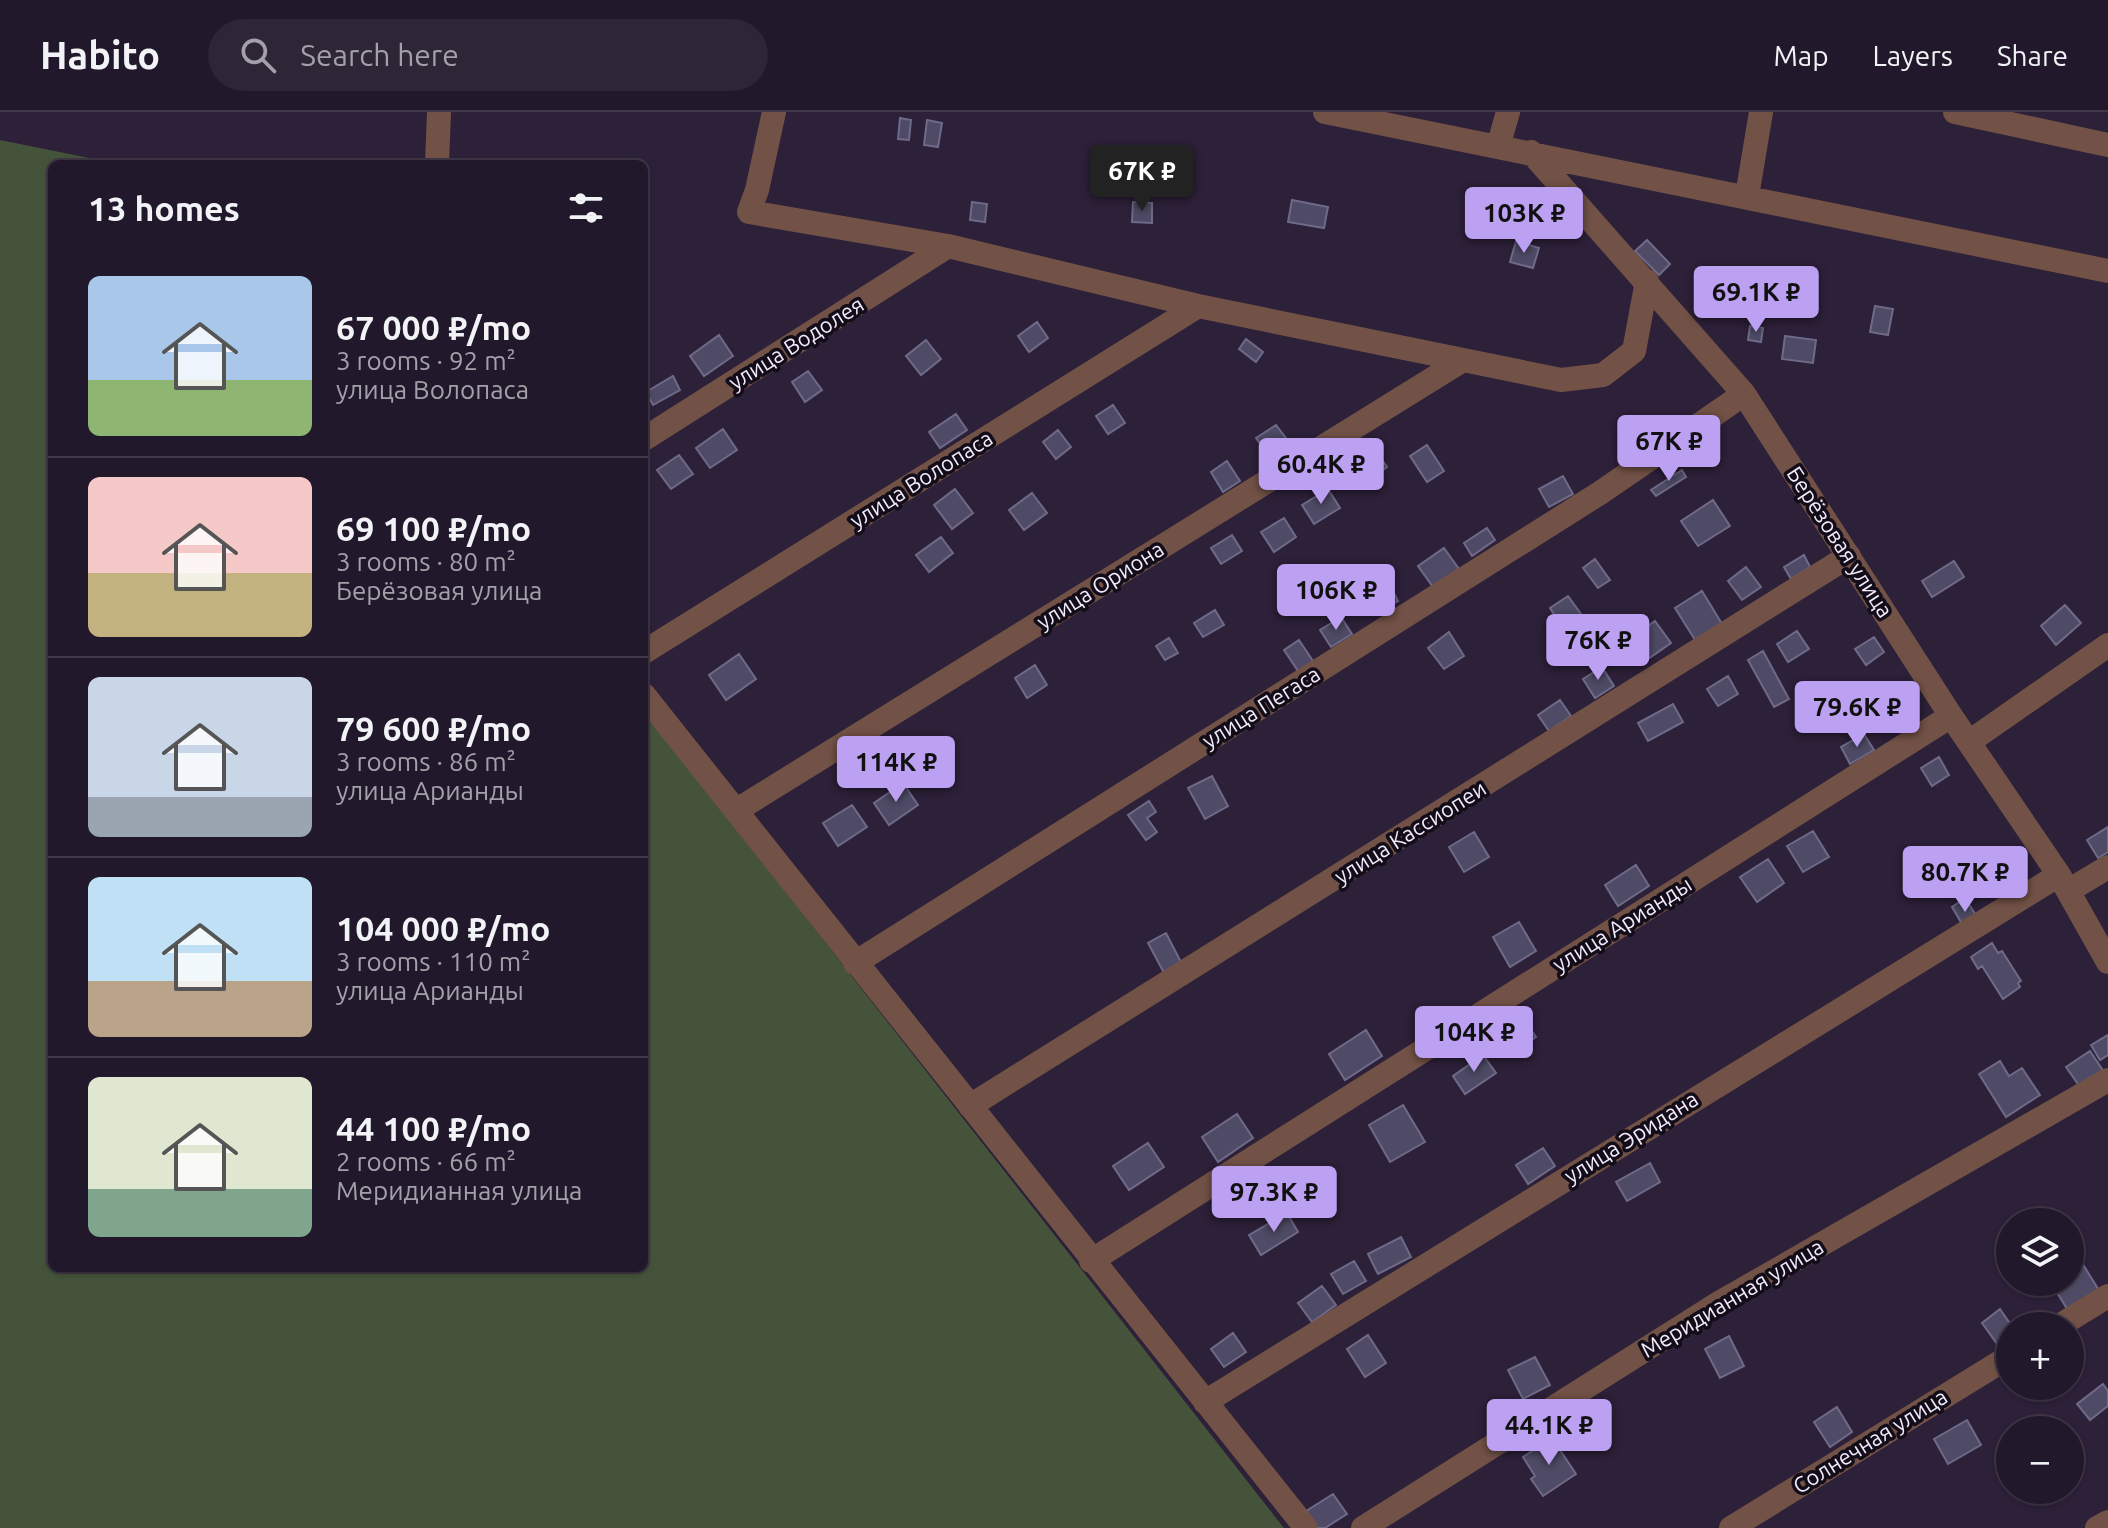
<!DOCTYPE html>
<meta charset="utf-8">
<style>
body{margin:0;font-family:Ubuntu,sans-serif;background:#2e2537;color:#f1f3f6;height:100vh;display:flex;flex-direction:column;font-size:30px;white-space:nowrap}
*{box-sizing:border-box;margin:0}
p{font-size:26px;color:#a2a0a9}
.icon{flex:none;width:44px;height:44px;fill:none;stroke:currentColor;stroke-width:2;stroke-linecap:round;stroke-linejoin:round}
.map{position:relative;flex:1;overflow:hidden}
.panel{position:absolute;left:48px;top:48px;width:600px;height:1112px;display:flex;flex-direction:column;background:#22182b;border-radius:12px;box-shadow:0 2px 6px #0004,0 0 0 2px #3f3747}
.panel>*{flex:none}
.tools{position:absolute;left:1996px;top:1096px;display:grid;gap:16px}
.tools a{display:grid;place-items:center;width:88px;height:88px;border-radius:50%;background:#22182b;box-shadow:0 2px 6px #0004,0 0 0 2px #3f3747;font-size:40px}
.price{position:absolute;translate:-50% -68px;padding:0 18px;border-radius:8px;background:#bca0f2;color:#111;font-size:26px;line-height:52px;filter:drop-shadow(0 2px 4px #0008)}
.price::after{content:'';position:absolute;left:50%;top:48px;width:24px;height:18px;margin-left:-12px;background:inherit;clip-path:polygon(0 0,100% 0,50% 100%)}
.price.current{background:#222;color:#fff}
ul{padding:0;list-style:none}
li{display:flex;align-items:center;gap:24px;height:200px;padding:0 40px}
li+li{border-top:2px solid #3f3747}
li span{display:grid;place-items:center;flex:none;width:224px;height:160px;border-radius:12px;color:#555}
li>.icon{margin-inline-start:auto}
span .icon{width:96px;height:96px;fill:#fffc;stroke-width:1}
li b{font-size:34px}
h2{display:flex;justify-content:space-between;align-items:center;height:96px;padding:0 40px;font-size:34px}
header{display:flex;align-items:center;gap:48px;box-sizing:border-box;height:112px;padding:0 40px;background:#22182b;border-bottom:2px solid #3f3747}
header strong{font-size:38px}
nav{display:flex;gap:44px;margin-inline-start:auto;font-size:28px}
.search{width:560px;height:72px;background:#2e2537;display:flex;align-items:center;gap:20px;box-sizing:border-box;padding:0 28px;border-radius:44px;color:#a2a0a9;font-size:30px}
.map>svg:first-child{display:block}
.forest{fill:#45533a}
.building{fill:#4f4b66;stroke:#6e6a88;stroke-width:2}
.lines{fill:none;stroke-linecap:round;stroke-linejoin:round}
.minor{stroke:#725246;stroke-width:24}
.labels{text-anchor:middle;stroke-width:7;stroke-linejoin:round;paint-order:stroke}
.street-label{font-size:22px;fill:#f3ebfc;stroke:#120d18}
</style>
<header>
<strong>Habito</strong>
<div class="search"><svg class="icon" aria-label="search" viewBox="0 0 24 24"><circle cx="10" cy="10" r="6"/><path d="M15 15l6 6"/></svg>Search here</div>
<nav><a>Map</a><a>Layers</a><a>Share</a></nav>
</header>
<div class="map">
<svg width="2108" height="1416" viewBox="0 0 2108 1416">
<rect width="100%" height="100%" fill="#2d2039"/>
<!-- forest -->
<path class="forest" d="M 0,28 L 119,52 L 52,52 L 52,1156 L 644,1156 L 644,599 L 1284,1416 L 0,1416 Z"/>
<!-- building -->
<path class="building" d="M 900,6 L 911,8 L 909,28 L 898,27 Z
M 927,8 L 942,11 L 938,35 L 924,33 Z
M 1292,88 L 1328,95 L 1324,116 L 1288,110 Z
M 972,90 L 987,92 L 985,110 L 970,108 Z
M 1133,90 L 1152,91 L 1152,111 L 1132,110 Z
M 1647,128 L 1670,152 L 1659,163 L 1635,139 Z
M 1516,129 L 1539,136 L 1533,156 L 1510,150 Z
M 1722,172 L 1739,175 L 1735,196 L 1719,193 Z
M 1875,194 L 1893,197 L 1888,223 L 1870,220 Z
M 1037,210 L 1048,226 L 1029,240 L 1018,224 Z
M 1750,214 L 1763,216 L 1761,230 L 1748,228 Z
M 719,223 L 733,244 L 704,264 L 690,244 Z
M 1785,224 L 1816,228 L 1813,251 L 1782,247 Z
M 1246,227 L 1263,240 L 1256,250 L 1239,237 Z
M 926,228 L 941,247 L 921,263 L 906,244 Z
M 808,259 L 822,278 L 805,290 L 792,270 Z
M 673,264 L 680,278 L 653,293 L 646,280 Z
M 1113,293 L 1125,311 L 1108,322 L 1096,304 Z
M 956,302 L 967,318 L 940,336 L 929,320 Z
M 1276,313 L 1289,330 L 1269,344 L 1256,326 Z
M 723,317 L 737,338 L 710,356 L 696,336 Z
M 1058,318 L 1071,335 L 1056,347 L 1043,330 Z
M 1427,333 L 1444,359 L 1427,370 L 1410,344 Z
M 1374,336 L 1387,355 L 1359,375 L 1346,356 Z
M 679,343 L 693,362 L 671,377 L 657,358 Z
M 1227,349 L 1240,369 L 1223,380 L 1211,360 Z
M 1682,358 L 1686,365 L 1656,384 L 1651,378 Z
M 1563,364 L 1573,382 L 1549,395 L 1539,377 Z
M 955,377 L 973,401 L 952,417 L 934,393 Z
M 1328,377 L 1340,396 L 1314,412 L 1302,393 Z
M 1032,381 L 1047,401 L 1024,418 L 1009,398 Z
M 1713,388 L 1730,414 L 1698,434 L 1681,409 Z
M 1284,406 L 1296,425 L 1274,440 L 1261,420 Z
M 1487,416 L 1495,428 L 1472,444 L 1464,431 Z
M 1232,423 L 1242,439 L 1221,452 L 1211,436 Z
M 941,425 L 953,441 L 929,460 L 916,443 Z
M 1444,436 L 1459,457 L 1433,475 L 1418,454 Z
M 1804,443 L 1810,455 L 1791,467 L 1784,455 Z
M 1595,447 L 1610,468 L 1598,476 L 1583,456 Z
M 1954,449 L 1964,465 L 1932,485 L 1922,469 Z
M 1746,455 L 1761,475 L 1742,488 L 1728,469 Z
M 1389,471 L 1398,489 L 1379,499 L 1369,481 Z
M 1702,479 L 1722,512 L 1695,528 L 1675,496 Z
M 1568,484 L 1581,502 L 1562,515 L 1550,496 Z
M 2065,493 L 2081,511 L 2056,533 L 2041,514 Z
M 1215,498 L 1224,513 L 1203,525 L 1194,511 Z
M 1341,505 L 1352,522 L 1331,535 L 1320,518 Z
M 1655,509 L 1671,531 L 1648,547 L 1633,525 Z
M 1797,519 L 1809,537 L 1788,550 L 1777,532 Z
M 1449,520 L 1464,544 L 1444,557 L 1428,536 Z
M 1874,525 L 1884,540 L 1866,553 L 1855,537 Z
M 1169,526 L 1178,541 L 1165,548 L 1156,534 Z
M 1299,528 L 1315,552 L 1300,562 L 1284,538 Z
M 1763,539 L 1789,587 L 1774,595 L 1748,548 Z
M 739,542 L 756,567 L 726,588 L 709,563 Z
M 1035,553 L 1047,573 L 1027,586 L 1015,566 Z
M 1602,555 L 1614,574 L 1595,586 L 1583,567 Z
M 1728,564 L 1738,582 L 1718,594 L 1707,577 Z
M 1560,588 L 1571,604 L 1549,619 L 1538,603 Z
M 1673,592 L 1683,610 L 1648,629 L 1638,611 Z
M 1864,622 L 1874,638 L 1850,652 L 1841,635 Z
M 1939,645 L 1949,663 L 1932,674 L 1921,656 Z
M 1212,664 L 1228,694 L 1205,707 L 1188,676 Z
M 903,671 L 918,693 L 889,713 L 874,691 Z
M 1149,689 L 1156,700 L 1147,706 L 1157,720 L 1146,728 L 1128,703 Z
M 852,693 L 867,715 L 838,734 L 823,711 Z
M 2108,715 L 2108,740 L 2098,746 L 2087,728 Z
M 1813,719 L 1829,745 L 1803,760 L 1787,734 Z
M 1474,720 L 1489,745 L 1464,760 L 1449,735 Z
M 1768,747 L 1784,771 L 1757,790 L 1740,765 Z
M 1636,753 L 1649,774 L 1618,794 L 1605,773 Z
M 1965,786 L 1979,808 L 1965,817 L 1952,795 Z
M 1519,810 L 1536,839 L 1510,855 L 1493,825 Z
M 1166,821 L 1182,852 L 1164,861 L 1148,831 Z
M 1992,831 L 1998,841 L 2002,839 L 2021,869 L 2018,871 L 2020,875 L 2003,887 L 1982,854 L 1978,857 L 1971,845 Z
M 1520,902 L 1536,925 L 1513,940 L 1498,918 Z
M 1366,918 L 1382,944 L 1345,968 L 1329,942 Z
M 2108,923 L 2108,943 L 2100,948 L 2091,933 Z
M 2090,939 L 2104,960 L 2080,975 L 2066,955 Z
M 1483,943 L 1496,961 L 1465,982 L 1453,964 Z
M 2000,949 L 2009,964 L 2022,956 L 2040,983 L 2006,1005 L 1979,962 Z
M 1403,993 L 1425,1030 L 1390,1050 L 1369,1013 Z
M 1237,1002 L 1253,1026 L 1218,1050 L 1202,1025 Z
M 1148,1031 L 1164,1055 L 1129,1078 L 1113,1054 Z
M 1543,1036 L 1555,1054 L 1528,1072 L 1516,1053 Z
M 1650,1051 L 1660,1070 L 1627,1089 L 1616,1070 Z
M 1287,1101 L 1298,1120 L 1261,1143 L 1249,1123 Z
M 1401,1125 L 1411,1145 L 1378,1162 L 1368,1142 Z
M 1354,1149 L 1366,1169 L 1343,1182 L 1331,1162 Z
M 2084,1154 L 2100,1180 L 2069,1200 L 2053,1174 L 2059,1170 L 2070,1170 L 2070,1163 Z
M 1322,1174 L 1336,1193 L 1312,1210 L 1298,1191 Z
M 2000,1197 L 2011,1213 L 2017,1208 L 2021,1214 L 2010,1214 L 2010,1239 L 2005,1243 L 1982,1211 Z
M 1233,1221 L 1246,1240 L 1224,1255 L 1211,1237 Z
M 1368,1223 L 1386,1251 L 1365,1265 L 1347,1237 Z
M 1729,1224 L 1744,1254 L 1720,1266 L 1705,1237 Z
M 1535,1245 L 1550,1273 L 1523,1287 L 1508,1258 Z
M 2103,1272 L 2108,1279 L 2108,1294 L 2090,1308 L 2077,1292 Z
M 1837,1295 L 1852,1320 L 1830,1335 L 1814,1310 Z
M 1967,1308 L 1981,1333 L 1948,1352 L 1934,1327 Z
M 1552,1326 L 1576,1362 L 1543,1384 L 1531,1367 L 1535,1364 L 1523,1345 Z
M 1333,1382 L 1347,1402 L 1325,1416 L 1313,1416 L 1303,1401 Z"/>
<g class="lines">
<!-- minor -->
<path class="minor" d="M 774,0 L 757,78 L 749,100 L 948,134 L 1198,194 L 1561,268 L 1603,263 L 1634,239 L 1647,169
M 1325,0 L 2108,159
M 1955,0 L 2108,33
M 1498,35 L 1508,0
M 1531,40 L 1744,282 L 1951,604 L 2059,763 L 2108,850
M 437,52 L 439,0
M 1747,84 L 1761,0
M 644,327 L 948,134
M 644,540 L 1198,194
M 644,583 L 1306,1416
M 1969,630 L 2108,533
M 737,698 L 1463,248
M 2068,779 L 2108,755
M 855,851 L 1600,381 L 1744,282
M 970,994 L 1849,444
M 1091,1149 L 1951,604
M 2059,1214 L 2108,1184
M 1205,1290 L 2059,763
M 1363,1416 L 1719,1191 L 2108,968
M 1731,1416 L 2010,1244
M 2097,1416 L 2108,1410"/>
</g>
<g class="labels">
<!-- street labels -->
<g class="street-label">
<text transform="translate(796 231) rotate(-32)" y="8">улица Водолея</text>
<text transform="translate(921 367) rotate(-32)" y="8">улица Волопаса</text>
<text transform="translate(1840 430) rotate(57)" y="8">Берёзовая улица</text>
<text transform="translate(1100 473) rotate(-32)" y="8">улица Ориона</text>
<text transform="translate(1261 595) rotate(-32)" y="8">улица Пегаса</text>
<text transform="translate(1410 720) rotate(-32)" y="8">улица Кассиопеи</text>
<text transform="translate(1622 812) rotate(-32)" y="8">улица Арианды</text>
<text transform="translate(1631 1025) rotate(-32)" y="8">улица Эридана</text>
<text transform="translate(1732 1186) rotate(-31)" y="8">Меридианная улица</text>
<text transform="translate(1870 1329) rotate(-32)" y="8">Солнечная улица</text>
</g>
</g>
</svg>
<div class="tools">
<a><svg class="icon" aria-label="layers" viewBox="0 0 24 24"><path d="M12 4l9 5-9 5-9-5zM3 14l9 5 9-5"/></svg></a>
<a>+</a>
<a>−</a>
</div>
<b class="price current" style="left:1142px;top:101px">67K ₽</b>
<b class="price" style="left:1524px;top:143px">103K ₽</b>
<b class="price" style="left:1756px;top:222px">69.1K ₽</b>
<b class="price" style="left:1669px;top:371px">67K ₽</b>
<b class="price" style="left:1321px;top:394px">60.4K ₽</b>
<b class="price" style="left:1336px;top:520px">106K ₽</b>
<b class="price" style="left:1598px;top:570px">76K ₽</b>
<b class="price" style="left:1857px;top:637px">79.6K ₽</b>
<b class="price" style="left:896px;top:692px">114K ₽</b>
<b class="price" style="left:1965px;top:802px">80.7K ₽</b>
<b class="price" style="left:1474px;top:962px">104K ₽</b>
<b class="price" style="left:1274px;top:1122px">97.3K ₽</b>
<b class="price" style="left:1549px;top:1355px">44.1K ₽</b>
<section class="panel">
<h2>13 homes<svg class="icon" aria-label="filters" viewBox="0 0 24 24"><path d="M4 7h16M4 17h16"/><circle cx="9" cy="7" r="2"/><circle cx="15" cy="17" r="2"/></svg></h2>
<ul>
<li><span style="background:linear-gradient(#a9c7e8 65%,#8fb573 0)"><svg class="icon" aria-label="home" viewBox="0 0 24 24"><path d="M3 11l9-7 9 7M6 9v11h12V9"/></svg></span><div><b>67 000 ₽/mo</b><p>3 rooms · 92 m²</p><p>улица Волопаса</p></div></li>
<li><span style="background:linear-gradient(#f6c9c9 60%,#c2b280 0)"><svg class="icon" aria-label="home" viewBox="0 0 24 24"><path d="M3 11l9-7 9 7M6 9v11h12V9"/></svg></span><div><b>69 100 ₽/mo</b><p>3 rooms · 80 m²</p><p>Берёзовая улица</p></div></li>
<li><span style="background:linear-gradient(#c9d6e8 75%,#9aa5b1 0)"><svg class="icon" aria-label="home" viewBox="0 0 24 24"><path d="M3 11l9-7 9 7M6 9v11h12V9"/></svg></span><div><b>79 600 ₽/mo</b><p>3 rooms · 86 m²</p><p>улица Арианды</p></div></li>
<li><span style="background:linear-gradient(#bfe0f5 65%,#b9a48a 0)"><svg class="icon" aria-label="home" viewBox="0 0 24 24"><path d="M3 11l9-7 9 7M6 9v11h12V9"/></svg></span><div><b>104 000 ₽/mo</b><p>3 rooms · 110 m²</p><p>улица Арианды</p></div></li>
<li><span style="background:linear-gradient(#dfe7d0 70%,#7fa58c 0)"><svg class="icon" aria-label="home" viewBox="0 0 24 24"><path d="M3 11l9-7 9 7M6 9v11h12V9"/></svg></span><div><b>44 100 ₽/mo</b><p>2 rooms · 66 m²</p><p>Меридианная улица</p></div></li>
</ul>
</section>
</div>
